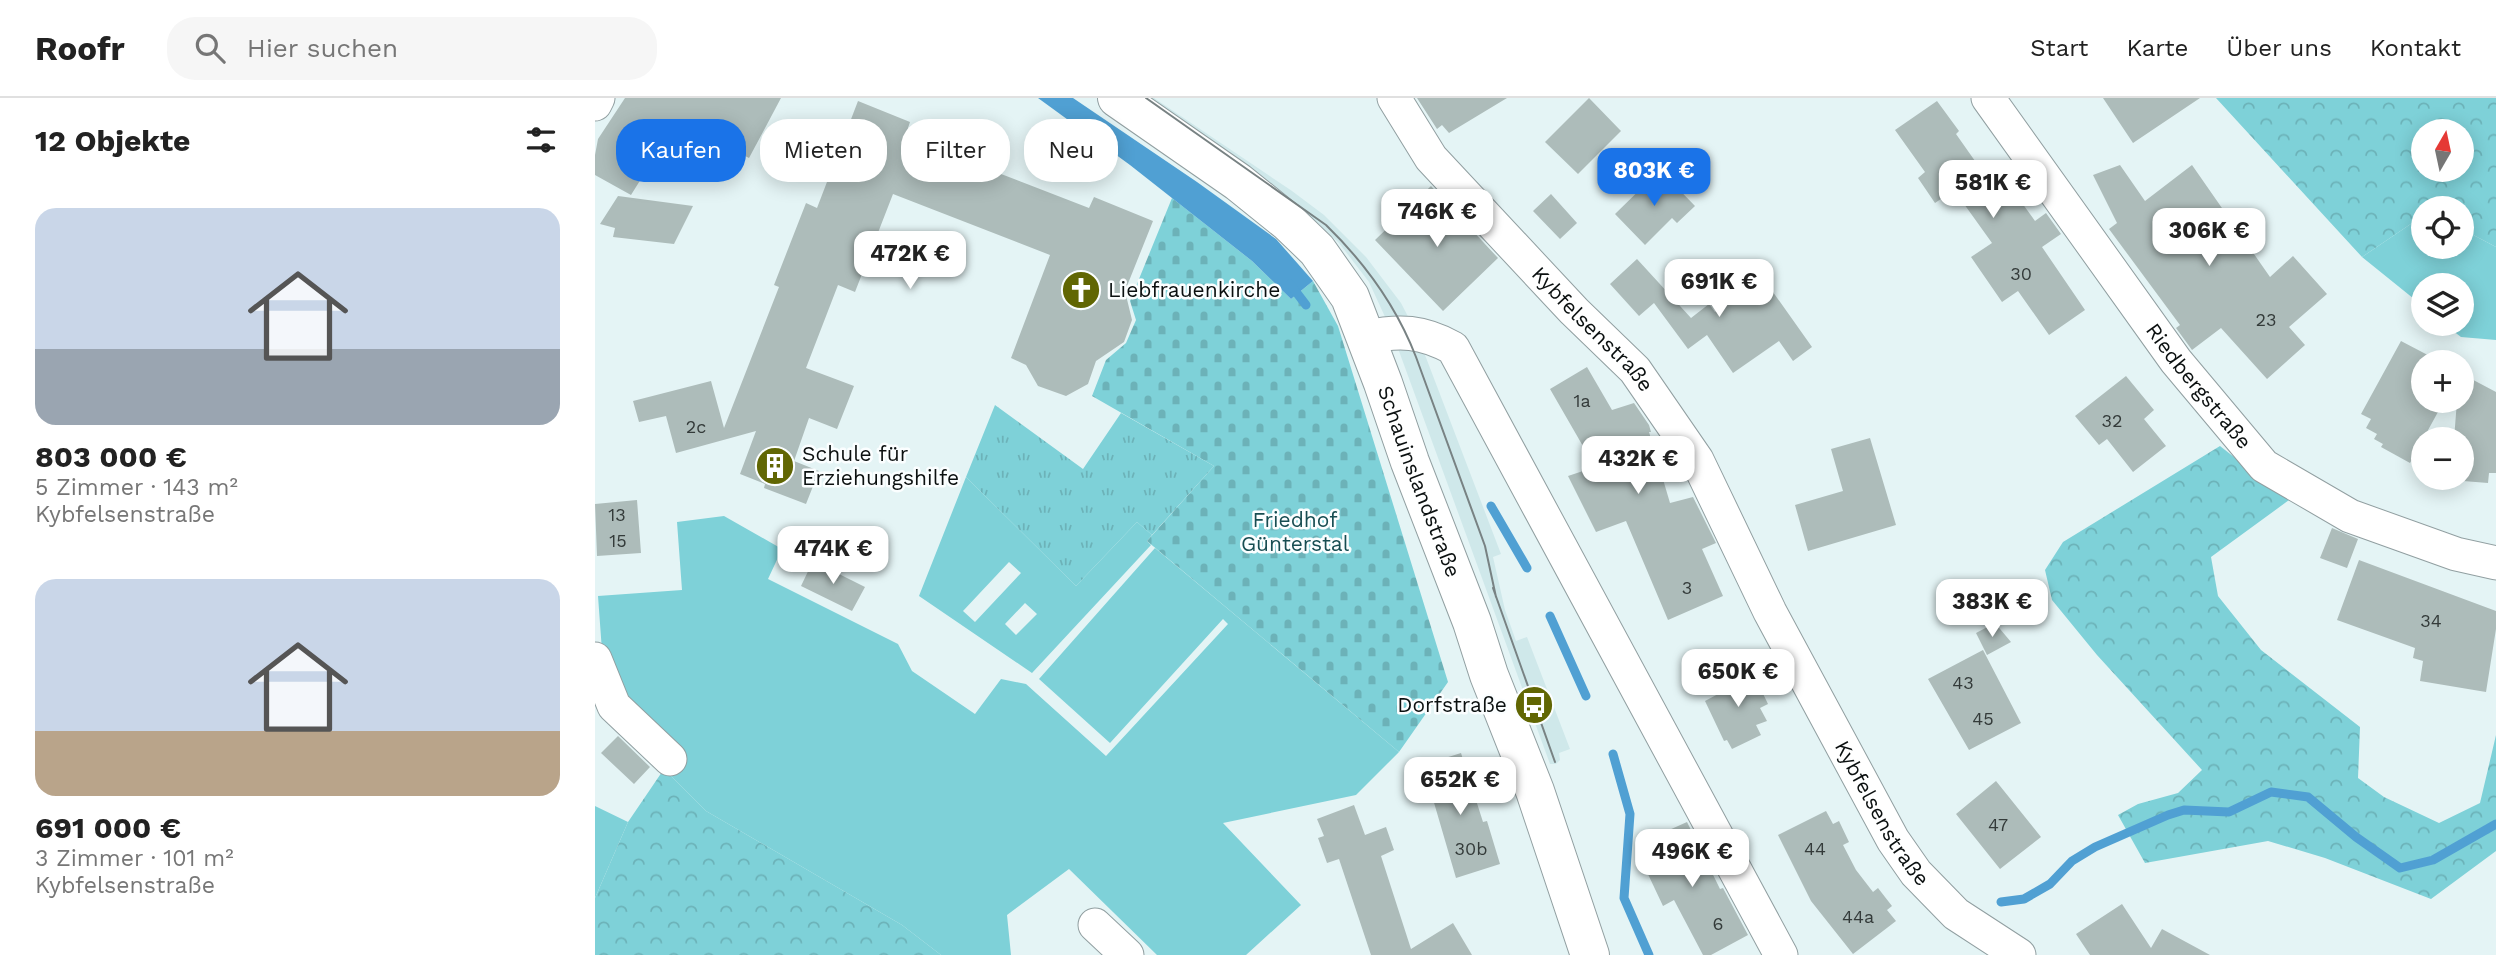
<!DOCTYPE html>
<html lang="de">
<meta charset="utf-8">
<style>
body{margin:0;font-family:"Work Sans",sans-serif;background:#f6f6f6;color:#222;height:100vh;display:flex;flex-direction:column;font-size:26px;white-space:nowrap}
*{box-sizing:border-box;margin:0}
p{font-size:23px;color:#767676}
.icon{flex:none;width:38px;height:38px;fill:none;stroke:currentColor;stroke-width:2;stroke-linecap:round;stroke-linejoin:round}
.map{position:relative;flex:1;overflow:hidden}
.panel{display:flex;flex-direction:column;background:#fff;width:595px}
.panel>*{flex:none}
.banner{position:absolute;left:21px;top:21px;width:665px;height:63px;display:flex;gap:14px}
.needle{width:46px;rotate:9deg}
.buttons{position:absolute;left:1816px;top:21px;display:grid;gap:14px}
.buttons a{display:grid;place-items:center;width:63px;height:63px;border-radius:50%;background:#fff;box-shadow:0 4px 18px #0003;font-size:35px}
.price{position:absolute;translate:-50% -60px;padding:0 16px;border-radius:14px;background:#fff;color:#222;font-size:23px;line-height:46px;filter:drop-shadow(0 2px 4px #0008)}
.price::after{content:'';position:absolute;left:50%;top:42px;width:21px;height:16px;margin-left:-10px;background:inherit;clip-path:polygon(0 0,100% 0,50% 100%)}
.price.on{background:#1a73e8;color:#fff}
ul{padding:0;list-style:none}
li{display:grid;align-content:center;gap:14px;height:371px;padding:0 35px}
li span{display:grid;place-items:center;height:217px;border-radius:21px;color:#555}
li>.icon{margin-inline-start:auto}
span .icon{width:126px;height:126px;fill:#fffc;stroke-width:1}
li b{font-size:30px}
h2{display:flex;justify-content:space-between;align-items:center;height:84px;padding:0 35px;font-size:30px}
.chip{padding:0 24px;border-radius:28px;background:#fff;box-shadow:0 4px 18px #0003;font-size:24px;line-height:63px}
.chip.on{background:#1a73e8;color:#fff}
header{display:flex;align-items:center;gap:42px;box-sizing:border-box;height:98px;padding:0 35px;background:#fff;border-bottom:2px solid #e0e0e0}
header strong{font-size:33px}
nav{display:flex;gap:38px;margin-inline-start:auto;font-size:24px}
.search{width:490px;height:63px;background:#f6f6f6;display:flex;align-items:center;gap:18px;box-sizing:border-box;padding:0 24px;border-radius:28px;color:#767676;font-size:26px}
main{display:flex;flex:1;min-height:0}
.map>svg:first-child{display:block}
.built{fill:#cfe8ea}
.green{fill:#7ed1d8;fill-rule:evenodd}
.forest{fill:url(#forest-crowns);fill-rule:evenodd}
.cemetery{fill:url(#cemetery-stones)}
.park{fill:url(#park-tufts)}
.water{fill:#50a0d3}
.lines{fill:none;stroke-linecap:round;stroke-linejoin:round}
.stream{stroke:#50a0d3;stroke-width:9}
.building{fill:#adbcba}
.minor-casing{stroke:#919fa1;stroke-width:35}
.secondary-casing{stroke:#919fa1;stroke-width:40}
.minor{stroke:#fff;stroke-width:33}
.secondary{stroke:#fff;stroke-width:38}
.tram{stroke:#788283;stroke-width:2}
.labels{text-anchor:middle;stroke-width:5;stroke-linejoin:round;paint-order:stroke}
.number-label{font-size:18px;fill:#343b3a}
.poi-label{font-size:21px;fill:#0b1010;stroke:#fbfeff;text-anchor:start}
.street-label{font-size:21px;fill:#0b1010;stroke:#fbfeff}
.park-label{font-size:21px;fill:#174d52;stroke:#fbfeff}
</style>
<header>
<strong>Roofr</strong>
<div class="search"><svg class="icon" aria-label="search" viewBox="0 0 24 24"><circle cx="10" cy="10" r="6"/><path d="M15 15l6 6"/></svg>Hier suchen</div>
<nav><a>Start</a><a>Karte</a><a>Über uns</a><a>Kontakt</a></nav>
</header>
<main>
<section class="panel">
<h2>12 Objekte<svg class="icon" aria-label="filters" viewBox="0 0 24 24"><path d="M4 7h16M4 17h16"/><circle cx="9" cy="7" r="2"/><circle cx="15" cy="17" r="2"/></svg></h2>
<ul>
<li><span style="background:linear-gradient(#c9d6e8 65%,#9aa5b1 0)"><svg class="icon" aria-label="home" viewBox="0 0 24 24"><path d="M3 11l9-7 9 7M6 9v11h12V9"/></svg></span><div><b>803 000 €</b><p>5 Zimmer · 143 m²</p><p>Kybfelsenstraße</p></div></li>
<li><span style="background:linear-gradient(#c9d6e8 70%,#b9a48a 0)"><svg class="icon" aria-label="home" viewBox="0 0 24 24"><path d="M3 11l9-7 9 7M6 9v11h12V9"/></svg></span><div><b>691 000 €</b><p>3 Zimmer · 101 m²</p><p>Kybfelsenstraße</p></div></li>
</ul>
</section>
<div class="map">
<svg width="1901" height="857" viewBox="0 0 1901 857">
<defs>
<pattern id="forest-crowns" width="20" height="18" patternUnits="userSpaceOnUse" patternTransform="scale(1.75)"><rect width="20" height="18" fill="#7ed1d8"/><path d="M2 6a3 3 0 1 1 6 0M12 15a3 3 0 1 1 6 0" fill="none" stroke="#6cb2b8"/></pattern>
<pattern id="cemetery-stones" width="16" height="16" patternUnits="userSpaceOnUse" patternTransform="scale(1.75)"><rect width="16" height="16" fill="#7ed1d8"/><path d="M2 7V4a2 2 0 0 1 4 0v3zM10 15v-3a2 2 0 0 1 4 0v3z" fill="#6cb2b8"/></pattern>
<pattern id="park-tufts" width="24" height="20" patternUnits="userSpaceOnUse" patternTransform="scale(1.75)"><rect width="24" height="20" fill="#7ed1d8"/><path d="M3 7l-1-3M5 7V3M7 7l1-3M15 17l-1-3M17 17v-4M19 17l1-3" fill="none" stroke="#6cb2b8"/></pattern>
</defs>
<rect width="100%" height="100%" fill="#e4f4f5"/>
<!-- built -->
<path class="built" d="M 541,0 L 559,0 L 697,93 L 729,117 L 771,159 L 806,205 L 822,236 L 906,456 L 898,459 L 910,512 L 921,543 L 932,539 L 975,651 L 964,655 L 965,662 L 961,666 L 955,666 L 797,234 L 774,184 L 744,145 L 724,126 Z"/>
<!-- green -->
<path class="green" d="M 1829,117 L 1829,149 L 1867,149 L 1867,131 L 1901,149 L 1901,242 L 1866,239 L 1849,226 L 1867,226 L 1867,187 L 1829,187 L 1829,209 L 1767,159 Z
M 371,379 L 481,488 L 542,424 L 557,437 L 552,443 L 556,447 L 437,575 L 324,498 ZM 414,464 L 426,475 L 380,524 L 368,513 ZM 430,505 L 442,516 L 421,537 L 410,526 Z
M 129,418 L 187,451 L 173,481 L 303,546 L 317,573 L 380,616 L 406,581 L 431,586 L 511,658 L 633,526 L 628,521 L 515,645 L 444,581 L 560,450 L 804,654 L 761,697 L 628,725 L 706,807 L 651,857 L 562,857 L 474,771 L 412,817 L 416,857 L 346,857 L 307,827 L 111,713 L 69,671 L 28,597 L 7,553 L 3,498 L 87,492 L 82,424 Z
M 0,708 L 33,724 L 0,800 Z"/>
<!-- forest -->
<path class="forest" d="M 1621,0 L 1901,0 L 1901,149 L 1867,131 L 1867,110 L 1829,110 L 1829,117 L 1767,159 ZM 1829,33 L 1867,33 L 1867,72 L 1829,72 Z
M 1625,348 L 1644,363 L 1701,397 L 1616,459 L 1623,498 L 1666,552 L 1765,629 L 1763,680 L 1789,699 L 1844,725 L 1885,705 L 1901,637 L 1901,753 L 1836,801 L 1730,760 L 1673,743 L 1550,765 L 1523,717 L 1543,706 L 1583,695 L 1607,672 L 1502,557 L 1457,502 L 1450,472 L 1468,444 Z
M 69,671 L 111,713 L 307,827 L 346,857 L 0,857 L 0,800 L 33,724 Z"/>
<!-- cemetery -->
<path class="cemetery" d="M 577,100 L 657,163 L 696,201 L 718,183 L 743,228 L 853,584 L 804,654 L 552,443 L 619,368 L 497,298 L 511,262 L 531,245 L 541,222 L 535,203 Z"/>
<!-- park -->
<path class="park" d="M 400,307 L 488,371 L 526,315 L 619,368 L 557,437 L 542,424 L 481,488 L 371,379 Z"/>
<!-- water -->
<path class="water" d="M 443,0 L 478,0 L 602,84 L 681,141 L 718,183 L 696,201 L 657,163 L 535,67 Z"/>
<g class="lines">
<!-- stream -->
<path class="stream" d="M 695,186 L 711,207
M 896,408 L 932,470
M 955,518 L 991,598
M 1018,656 L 1035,716 L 1029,800 L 1054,857
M 1406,804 L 1429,801 L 1455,786 L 1477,763 L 1500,749 L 1573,717 L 1589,712 L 1634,714 L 1676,694 L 1713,699 L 1761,739 L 1805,770 L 1838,762 L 1901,726"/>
</g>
<!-- building -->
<path class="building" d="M 30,0 L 186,0 L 154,60 L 134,50 L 130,58 L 79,28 L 36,97 L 0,77 L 0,57 L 3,41 Z
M 822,0 L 912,0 L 854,35 L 847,27 L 842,31 Z
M 994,0 L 1026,33 L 983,76 L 950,44 Z
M 1508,0 L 1605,0 L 1538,45 Z
M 263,3 L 315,24 L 310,39 L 494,110 L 499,99 L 558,123 L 530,193 L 537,222 L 529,244 L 501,263 L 493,286 L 471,298 L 443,288 L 431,267 L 416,260 L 455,157 L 298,96 L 260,194 L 243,187 L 211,270 L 259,288 L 242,331 L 214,320 L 199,363 L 224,373 L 211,406 L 169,390 L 170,386 L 145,376 L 161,333 L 81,355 L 71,318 L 44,324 L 38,303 L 116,283 L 129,330 L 184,189 L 179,187 L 211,105 L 222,110 Z
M 1342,3 L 1364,33 L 1361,36 L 1392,80 L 1403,72 L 1440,123 L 1451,115 L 1466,136 L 1447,149 L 1490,212 L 1454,237 L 1423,193 L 1407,204 L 1376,159 L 1397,145 L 1359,92 L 1340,105 L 1323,80 L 1330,74 L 1300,32 Z
M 1525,67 L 1550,103 L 1597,67 L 1675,179 L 1698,158 L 1732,196 L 1694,229 L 1710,247 L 1672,281 L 1626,230 L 1597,252 L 1581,230 L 1585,227 L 1514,131 L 1522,125 L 1498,77 Z
M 1065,72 L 1100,108 L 1082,125 L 1077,120 L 1050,147 L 1020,116 Z
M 836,88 L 903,160 L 848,213 L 780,142 Z
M 956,96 L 982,125 L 965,141 L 938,113 Z
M 23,98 L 98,108 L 79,146 L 18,139 L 20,130 L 5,126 Z
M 1042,161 L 1096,220 L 1114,206 L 1120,214 L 1168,180 L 1217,249 L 1198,263 L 1184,243 L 1138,275 L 1112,237 L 1093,251 L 1059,205 L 1044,218 L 1015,186 Z
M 1806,243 L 1846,264 L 1829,264 L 1829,303 L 1849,303 L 1815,365 L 1786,349 L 1788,346 L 1779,341 L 1782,336 L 1771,330 L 1776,321 L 1766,316 Z
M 992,269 L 1017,312 L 1039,305 L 1054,327 L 1056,334 L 1054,334 L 1075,405 L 1098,399 L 1121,445 L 1107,451 L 1128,498 L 1073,522 L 1031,423 L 1001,434 L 973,378 L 1000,369 L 955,291 Z
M 1867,276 L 1901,294 L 1901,375 L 1894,375 L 1893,385 L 1856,382 L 1856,380 L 1867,380 L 1867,341 L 1859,341 L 1862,303 L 1867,303 Z
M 1531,278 L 1559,312 L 1549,321 L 1571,348 L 1538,374 L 1512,341 L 1504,347 L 1480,318 Z
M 1275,340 L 1301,427 L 1213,453 L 1200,407 L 1248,393 L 1236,351 Z
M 42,402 L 46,455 L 2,458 L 0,406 Z
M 1737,430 L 1763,441 L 1752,470 L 1725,460 Z
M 1764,462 L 1901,513 L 1901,531 L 1891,594 L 1825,583 L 1828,563 L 1818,560 L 1820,550 L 1742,522 Z
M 218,463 L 270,489 L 257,513 L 206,488 Z
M 1400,525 L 1416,544 L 1392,557 L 1381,535 Z
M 1388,552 L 1426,625 L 1374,652 L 1333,581 Z
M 1156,571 L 1173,606 L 1165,610 L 1172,623 L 1161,627 L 1166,637 L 1137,651 L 1132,642 L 1129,643 L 1110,603 L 1125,595 L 1121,588 Z
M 23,638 L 55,669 L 39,686 L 6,655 Z
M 866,655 L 888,724 L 892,723 L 905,766 L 861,780 L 828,667 Z
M 1401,683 L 1446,739 L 1405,771 L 1361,716 Z
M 759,707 L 770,737 L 791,729 L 799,752 L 786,758 L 816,851 L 858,825 L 877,857 L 776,857 L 744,761 L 732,765 L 723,740 L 729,738 L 722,721 Z
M 1231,713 L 1238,726 L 1244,723 L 1254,744 L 1248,747 L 1261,772 L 1278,794 L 1283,790 L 1297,808 L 1292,812 L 1301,823 L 1258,856 L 1216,803 L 1183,737 Z
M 1092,724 L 1125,791 L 1128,790 L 1153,837 L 1116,857 L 1108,857 L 1079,802 L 1068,808 L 1043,755 L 1057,748 L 1054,741 Z
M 1527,806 L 1556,850 L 1567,831 L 1615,857 L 1495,857 L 1481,836 Z"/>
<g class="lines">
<!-- minor casing -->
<g class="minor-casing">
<g id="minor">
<path id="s1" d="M 799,0 L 836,60 L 979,213 L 1040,272 L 1102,362 L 1175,514 L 1298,742 L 1321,775 L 1361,816 L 1424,857"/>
<path id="s2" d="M 1393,0 L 1581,263 L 1669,368 L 1755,418 L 1861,456 L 1901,465"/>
<path d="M 0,6 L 3,0"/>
<path d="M 771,239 C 805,232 827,233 858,250 L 1186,857"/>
<path d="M 0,561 L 19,608 L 75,661"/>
<path d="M 500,827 L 532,857"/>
</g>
</g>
<!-- secondary casing -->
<g class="secondary-casing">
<g id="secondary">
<path id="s3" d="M 522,0 L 643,84 L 694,125 L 722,152 L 755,199 L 788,285 L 815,364 L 877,524 L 894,577 L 940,693 L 995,857"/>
</g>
</g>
<!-- minor -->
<use href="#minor" class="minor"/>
<!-- secondary -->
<use href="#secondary" class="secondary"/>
<!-- tram -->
<path class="tram" d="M 551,0 L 731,127 C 770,165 801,207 821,259 L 890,448 L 901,499
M 898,490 L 960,664"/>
</g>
<!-- icons -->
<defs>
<g id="church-disc" transform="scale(2.0125)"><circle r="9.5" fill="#616603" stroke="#fbfeff"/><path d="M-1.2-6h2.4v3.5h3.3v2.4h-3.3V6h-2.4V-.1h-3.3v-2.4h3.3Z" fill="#fff"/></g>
<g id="building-disc" transform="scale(2.0125)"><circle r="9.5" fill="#616603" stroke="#fbfeff"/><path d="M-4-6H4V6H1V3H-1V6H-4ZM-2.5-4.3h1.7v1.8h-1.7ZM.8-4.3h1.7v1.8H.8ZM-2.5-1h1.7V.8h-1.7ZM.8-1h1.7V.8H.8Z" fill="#fff"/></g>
<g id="bus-disc" transform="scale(2.0125)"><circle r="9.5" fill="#616603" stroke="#fbfeff"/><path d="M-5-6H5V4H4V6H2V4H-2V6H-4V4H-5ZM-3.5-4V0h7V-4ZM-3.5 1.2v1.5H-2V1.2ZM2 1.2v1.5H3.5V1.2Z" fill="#fff"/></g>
</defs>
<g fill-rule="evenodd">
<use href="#church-disc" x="486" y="192"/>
<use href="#building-disc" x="180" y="368"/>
<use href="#bus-disc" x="939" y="607"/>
</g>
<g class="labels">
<!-- number labels -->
<g class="number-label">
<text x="1426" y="182">30</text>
<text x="1671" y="228">23</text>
<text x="987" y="309">1a</text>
<text x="1517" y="329">32</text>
<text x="101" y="335">2c</text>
<text x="22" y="423">13</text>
<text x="23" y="449">15</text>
<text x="1092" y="496">3</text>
<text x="1836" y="529">34</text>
<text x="1368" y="591">43</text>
<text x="1388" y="627">45</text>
<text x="1403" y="733">47</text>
<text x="876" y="757">30b</text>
<text x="1220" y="757">44</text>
<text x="1263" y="825">44a</text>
<text x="1123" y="832">6</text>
</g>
<!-- poi labels -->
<g class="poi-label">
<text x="513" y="199">Liebfrauenkirche</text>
<text x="207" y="363">Schule für<tspan x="207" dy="24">Erziehungshilfe</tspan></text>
<text x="912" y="614" text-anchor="end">Dorfstraße</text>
</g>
<!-- street labels -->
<g class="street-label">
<text dy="7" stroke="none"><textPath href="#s1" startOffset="306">Kybfelsenstraße</textPath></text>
<text dy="7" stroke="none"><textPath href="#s2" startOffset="357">Riedbergstraße</textPath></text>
<text dy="7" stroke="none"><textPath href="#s3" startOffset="506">Schauinslandstraße</textPath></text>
<text dy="7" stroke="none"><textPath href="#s1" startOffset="873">Kybfelsenstraße</textPath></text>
</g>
<!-- park labels -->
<g class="park-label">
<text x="700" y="429">Friedhof<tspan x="700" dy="24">Günterstal</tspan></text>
</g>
</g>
</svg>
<div class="buttons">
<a><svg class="needle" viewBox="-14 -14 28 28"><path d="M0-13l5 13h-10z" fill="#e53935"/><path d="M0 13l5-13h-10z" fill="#767676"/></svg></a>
<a><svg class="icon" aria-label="locate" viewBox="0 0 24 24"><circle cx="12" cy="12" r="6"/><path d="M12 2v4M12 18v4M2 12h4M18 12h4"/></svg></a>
<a><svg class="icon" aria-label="layers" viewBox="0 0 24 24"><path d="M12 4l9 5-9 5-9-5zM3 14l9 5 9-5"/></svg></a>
<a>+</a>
<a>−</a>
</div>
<b class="price on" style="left:1059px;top:110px">803K €</b>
<b class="price" style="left:1398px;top:122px">581K €</b>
<b class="price" style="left:842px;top:151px">746K €</b>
<b class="price" style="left:1614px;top:170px">306K €</b>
<b class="price" style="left:315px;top:193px">472K €</b>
<b class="price" style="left:1124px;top:221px">691K €</b>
<b class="price" style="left:1043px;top:398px">432K €</b>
<b class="price" style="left:238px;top:488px">474K €</b>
<b class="price" style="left:1397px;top:541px">383K €</b>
<b class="price" style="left:1143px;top:611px">650K €</b>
<b class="price" style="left:865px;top:719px">652K €</b>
<b class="price" style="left:1097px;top:791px">496K €</b>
<div class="banner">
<a class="chip on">Kaufen</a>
<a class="chip">Mieten</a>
<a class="chip">Filter</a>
<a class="chip">Neu</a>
</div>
</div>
</main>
